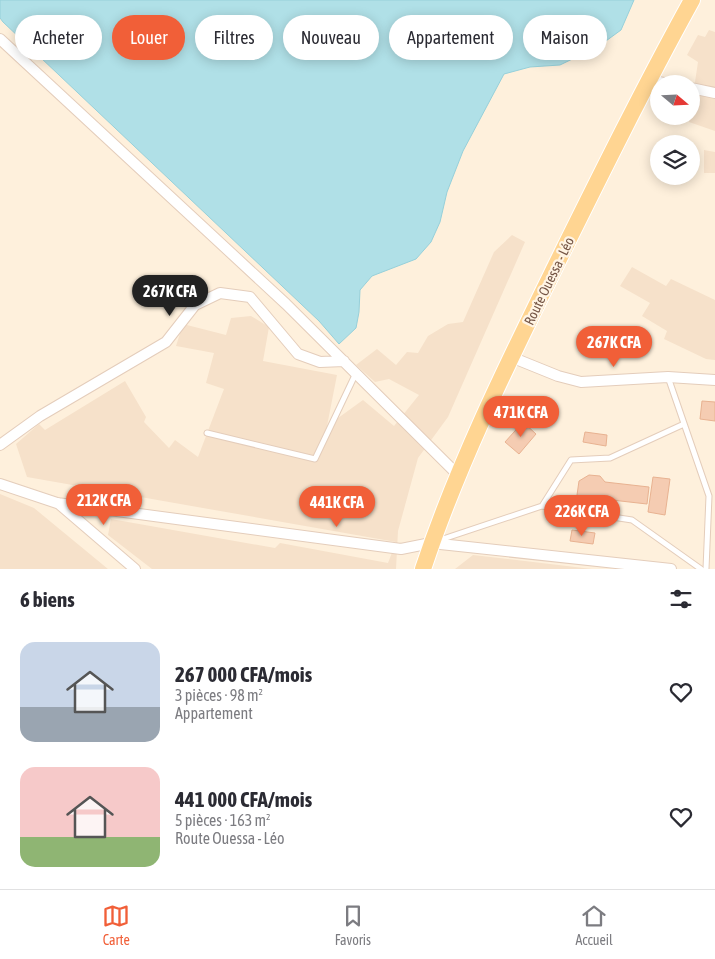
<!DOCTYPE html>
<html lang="fr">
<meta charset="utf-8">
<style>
body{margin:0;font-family:"Asap Condensed",sans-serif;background:#f7f7f7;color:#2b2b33;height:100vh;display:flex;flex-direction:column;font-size:19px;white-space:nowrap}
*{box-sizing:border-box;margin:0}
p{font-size:16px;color:#7c7c81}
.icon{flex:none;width:28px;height:28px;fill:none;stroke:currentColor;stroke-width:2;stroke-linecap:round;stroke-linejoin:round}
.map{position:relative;height:569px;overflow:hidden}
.sheet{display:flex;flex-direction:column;background:#fff;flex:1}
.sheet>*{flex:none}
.hud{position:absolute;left:15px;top:15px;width:685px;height:45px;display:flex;gap:10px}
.needle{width:32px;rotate:109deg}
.fabs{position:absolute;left:650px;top:75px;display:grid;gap:10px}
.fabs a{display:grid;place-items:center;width:50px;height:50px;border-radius:50%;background:#fff;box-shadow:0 2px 12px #0003;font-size:25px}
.price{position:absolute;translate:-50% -42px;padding:0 11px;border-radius:18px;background:#f15f38;color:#fff;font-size:16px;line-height:32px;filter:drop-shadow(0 1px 2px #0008)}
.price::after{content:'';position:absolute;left:50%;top:30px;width:15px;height:11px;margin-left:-8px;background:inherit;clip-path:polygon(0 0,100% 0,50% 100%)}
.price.current{background:#222;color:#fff}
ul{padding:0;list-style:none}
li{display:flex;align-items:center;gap:15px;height:125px;padding:0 20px}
li span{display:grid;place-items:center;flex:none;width:140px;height:100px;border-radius:15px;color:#555}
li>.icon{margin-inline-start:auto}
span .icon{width:60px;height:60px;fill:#fffc;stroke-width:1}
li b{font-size:21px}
h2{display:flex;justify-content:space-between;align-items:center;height:60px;padding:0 20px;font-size:21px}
.tag{padding:0 18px;border-radius:22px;background:#fff;box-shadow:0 2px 12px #0003;font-size:18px;line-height:45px}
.tag.current{background:#f15f38;color:#fff}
.tab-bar{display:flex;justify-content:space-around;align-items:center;height:70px;border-top:1px solid #e1e1e2;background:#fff;font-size:14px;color:#7c7c81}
.tab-bar a{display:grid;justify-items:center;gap:2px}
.tab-bar .current{color:#f15f38}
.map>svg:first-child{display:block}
.residential{fill:#f6e1ca}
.water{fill:#b0e0e7;stroke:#96d0da}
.building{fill:#f5ccb2;stroke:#e8b291}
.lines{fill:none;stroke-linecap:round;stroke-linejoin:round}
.service-casing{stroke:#e4cdbb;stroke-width:7}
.minor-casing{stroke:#e4cdbb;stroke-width:12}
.primary-casing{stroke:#fff;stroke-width:18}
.service{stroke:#fff;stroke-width:5}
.minor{stroke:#fff;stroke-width:10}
.primary{stroke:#ffd592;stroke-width:16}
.labels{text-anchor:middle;stroke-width:4.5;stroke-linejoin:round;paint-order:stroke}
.street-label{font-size:14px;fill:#745444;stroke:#fff4e4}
</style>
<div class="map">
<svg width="715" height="569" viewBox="0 0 715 569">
<rect width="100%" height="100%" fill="#fef0dc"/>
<!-- residential -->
<path class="residential" d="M 709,30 L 715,32 L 715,131 L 689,122 L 698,62 L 687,55 L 698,35 L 705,37 Z
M 704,150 L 715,152 L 715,173 L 704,173 Z
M 512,235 L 525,242 L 448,417 L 418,458 L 398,531 L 396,569 L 152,569 L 108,535 L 111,519 L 275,548 L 280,543 L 388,563 L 396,542 L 27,477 L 16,444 L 39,424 L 45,430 L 125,381 L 146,417 L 144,422 L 169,448 L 175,440 L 198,457 L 224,389 L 206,383 L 214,353 L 176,346 L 183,324 L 226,335 L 231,318 L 251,316 L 269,327 L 263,361 L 337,375 L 327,426 L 363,400 L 394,426 L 419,395 L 389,379 L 375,382 L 356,365 L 377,349 L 396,365 L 407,352 L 418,353 L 428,336 L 448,324 L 463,322 L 494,252 Z
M 632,267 L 666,286 L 671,279 L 715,300 L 715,360 L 706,359 L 664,339 L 667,331 L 642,316 L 650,303 L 620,286 Z
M 0,494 L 34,508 L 108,569 L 0,569 Z
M 473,555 L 592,569 L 455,569 Z"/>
<!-- water -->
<path class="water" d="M 0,0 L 634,0 L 621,30 L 599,46 L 560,65 L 530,67 L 504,74 L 463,151 L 447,192 L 440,222 L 431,242 L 416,259 L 372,276 L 360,290 L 359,312 L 356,328 L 339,344 L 319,321 L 3,22 L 0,18 Z"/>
<!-- building -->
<path class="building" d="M 702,401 L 715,402 L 715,421 L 700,419 Z
M 523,422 L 536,434 L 519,454 L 505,442 Z
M 585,432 L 607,435 L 606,446 L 583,442 Z
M 589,475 L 600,476 L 605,482 L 649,487 L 647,504 L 603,499 L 596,503 L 585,503 L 577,495 L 579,481 Z
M 653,477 L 670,479 L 665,515 L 648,512 Z
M 572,530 L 595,533 L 593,544 L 570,541 Z"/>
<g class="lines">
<!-- service casing -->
<g class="service-casing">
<path id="service" d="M 668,377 L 709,496 L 706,569
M 207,433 L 315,459 L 356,373
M 542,506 L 571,460 L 610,458 L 684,424
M 437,541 L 542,506 L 632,520 L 701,569"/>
</g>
<!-- minor casing -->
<g class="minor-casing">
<path id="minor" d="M 0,39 L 286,304 L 457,474
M 648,80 L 669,84
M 691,88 L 715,93
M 511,357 L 558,376 L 581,382 L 668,377 L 715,380
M 0,445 L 40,416 L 166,342 L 195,305 L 220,293 L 250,297 L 298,354 L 320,362 L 344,361
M 0,484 L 57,503 L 401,549 L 431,543 L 671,569
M 58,503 L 135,569"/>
</g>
<!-- primary casing -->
<g class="primary-casing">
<path id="primary" d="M 423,569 C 458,464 507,365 556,265 C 600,176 644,87 692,0"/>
</g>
<!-- service -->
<use href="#service" class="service"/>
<!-- minor -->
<use href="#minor" class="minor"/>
<!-- primary -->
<use href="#primary" class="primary"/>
</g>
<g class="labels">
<!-- street labels -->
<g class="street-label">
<text transform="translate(549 281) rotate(-64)" y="5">Route Ouessa - Léo</text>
</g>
</g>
</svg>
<div class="fabs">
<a><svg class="needle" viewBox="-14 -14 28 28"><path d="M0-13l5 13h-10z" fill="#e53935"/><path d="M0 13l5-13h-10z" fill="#7c7c81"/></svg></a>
<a><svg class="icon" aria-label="layers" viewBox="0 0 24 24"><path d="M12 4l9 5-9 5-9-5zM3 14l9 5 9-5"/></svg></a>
</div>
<b class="price current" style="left:170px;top:317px">267K CFA</b>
<b class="price" style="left:614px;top:368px">267K CFA</b>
<b class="price" style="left:521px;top:438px">471K CFA</b>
<b class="price" style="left:104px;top:526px">212K CFA</b>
<b class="price" style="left:337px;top:528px">441K CFA</b>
<b class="price" style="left:582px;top:537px">226K CFA</b>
<div class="hud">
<a class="tag">Acheter</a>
<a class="tag current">Louer</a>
<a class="tag">Filtres</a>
<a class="tag">Nouveau</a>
<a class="tag">Appartement</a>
<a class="tag">Maison</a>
</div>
</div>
<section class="sheet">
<h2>6 biens<svg class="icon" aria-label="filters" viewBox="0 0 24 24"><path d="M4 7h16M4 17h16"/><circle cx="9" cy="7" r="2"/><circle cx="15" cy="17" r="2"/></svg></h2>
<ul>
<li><span style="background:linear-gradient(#c9d6e8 65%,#9aa5b1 0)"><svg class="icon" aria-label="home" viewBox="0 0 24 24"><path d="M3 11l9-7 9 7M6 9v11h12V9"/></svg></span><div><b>267 000 CFA/mois</b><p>3 pièces · 98 m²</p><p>Appartement</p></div><svg class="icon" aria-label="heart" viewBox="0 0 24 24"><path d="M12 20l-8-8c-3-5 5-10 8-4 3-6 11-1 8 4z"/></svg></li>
<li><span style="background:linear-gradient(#f6c9c9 70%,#8fb573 0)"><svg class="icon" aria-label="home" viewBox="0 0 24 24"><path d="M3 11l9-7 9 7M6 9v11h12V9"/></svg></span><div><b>441 000 CFA/mois</b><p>5 pièces · 163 m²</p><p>Route Ouessa - Léo</p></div><svg class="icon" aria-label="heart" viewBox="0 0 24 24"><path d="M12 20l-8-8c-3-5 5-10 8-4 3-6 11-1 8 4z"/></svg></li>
</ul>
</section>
<nav class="tab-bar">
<a class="current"><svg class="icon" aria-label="map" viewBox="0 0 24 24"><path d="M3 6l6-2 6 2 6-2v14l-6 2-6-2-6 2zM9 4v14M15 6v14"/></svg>Carte</a>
<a><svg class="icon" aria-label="saved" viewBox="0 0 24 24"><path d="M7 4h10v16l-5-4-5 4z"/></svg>Favoris</a>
<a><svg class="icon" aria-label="home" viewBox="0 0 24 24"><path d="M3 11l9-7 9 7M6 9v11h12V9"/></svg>Accueil</a>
</nav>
